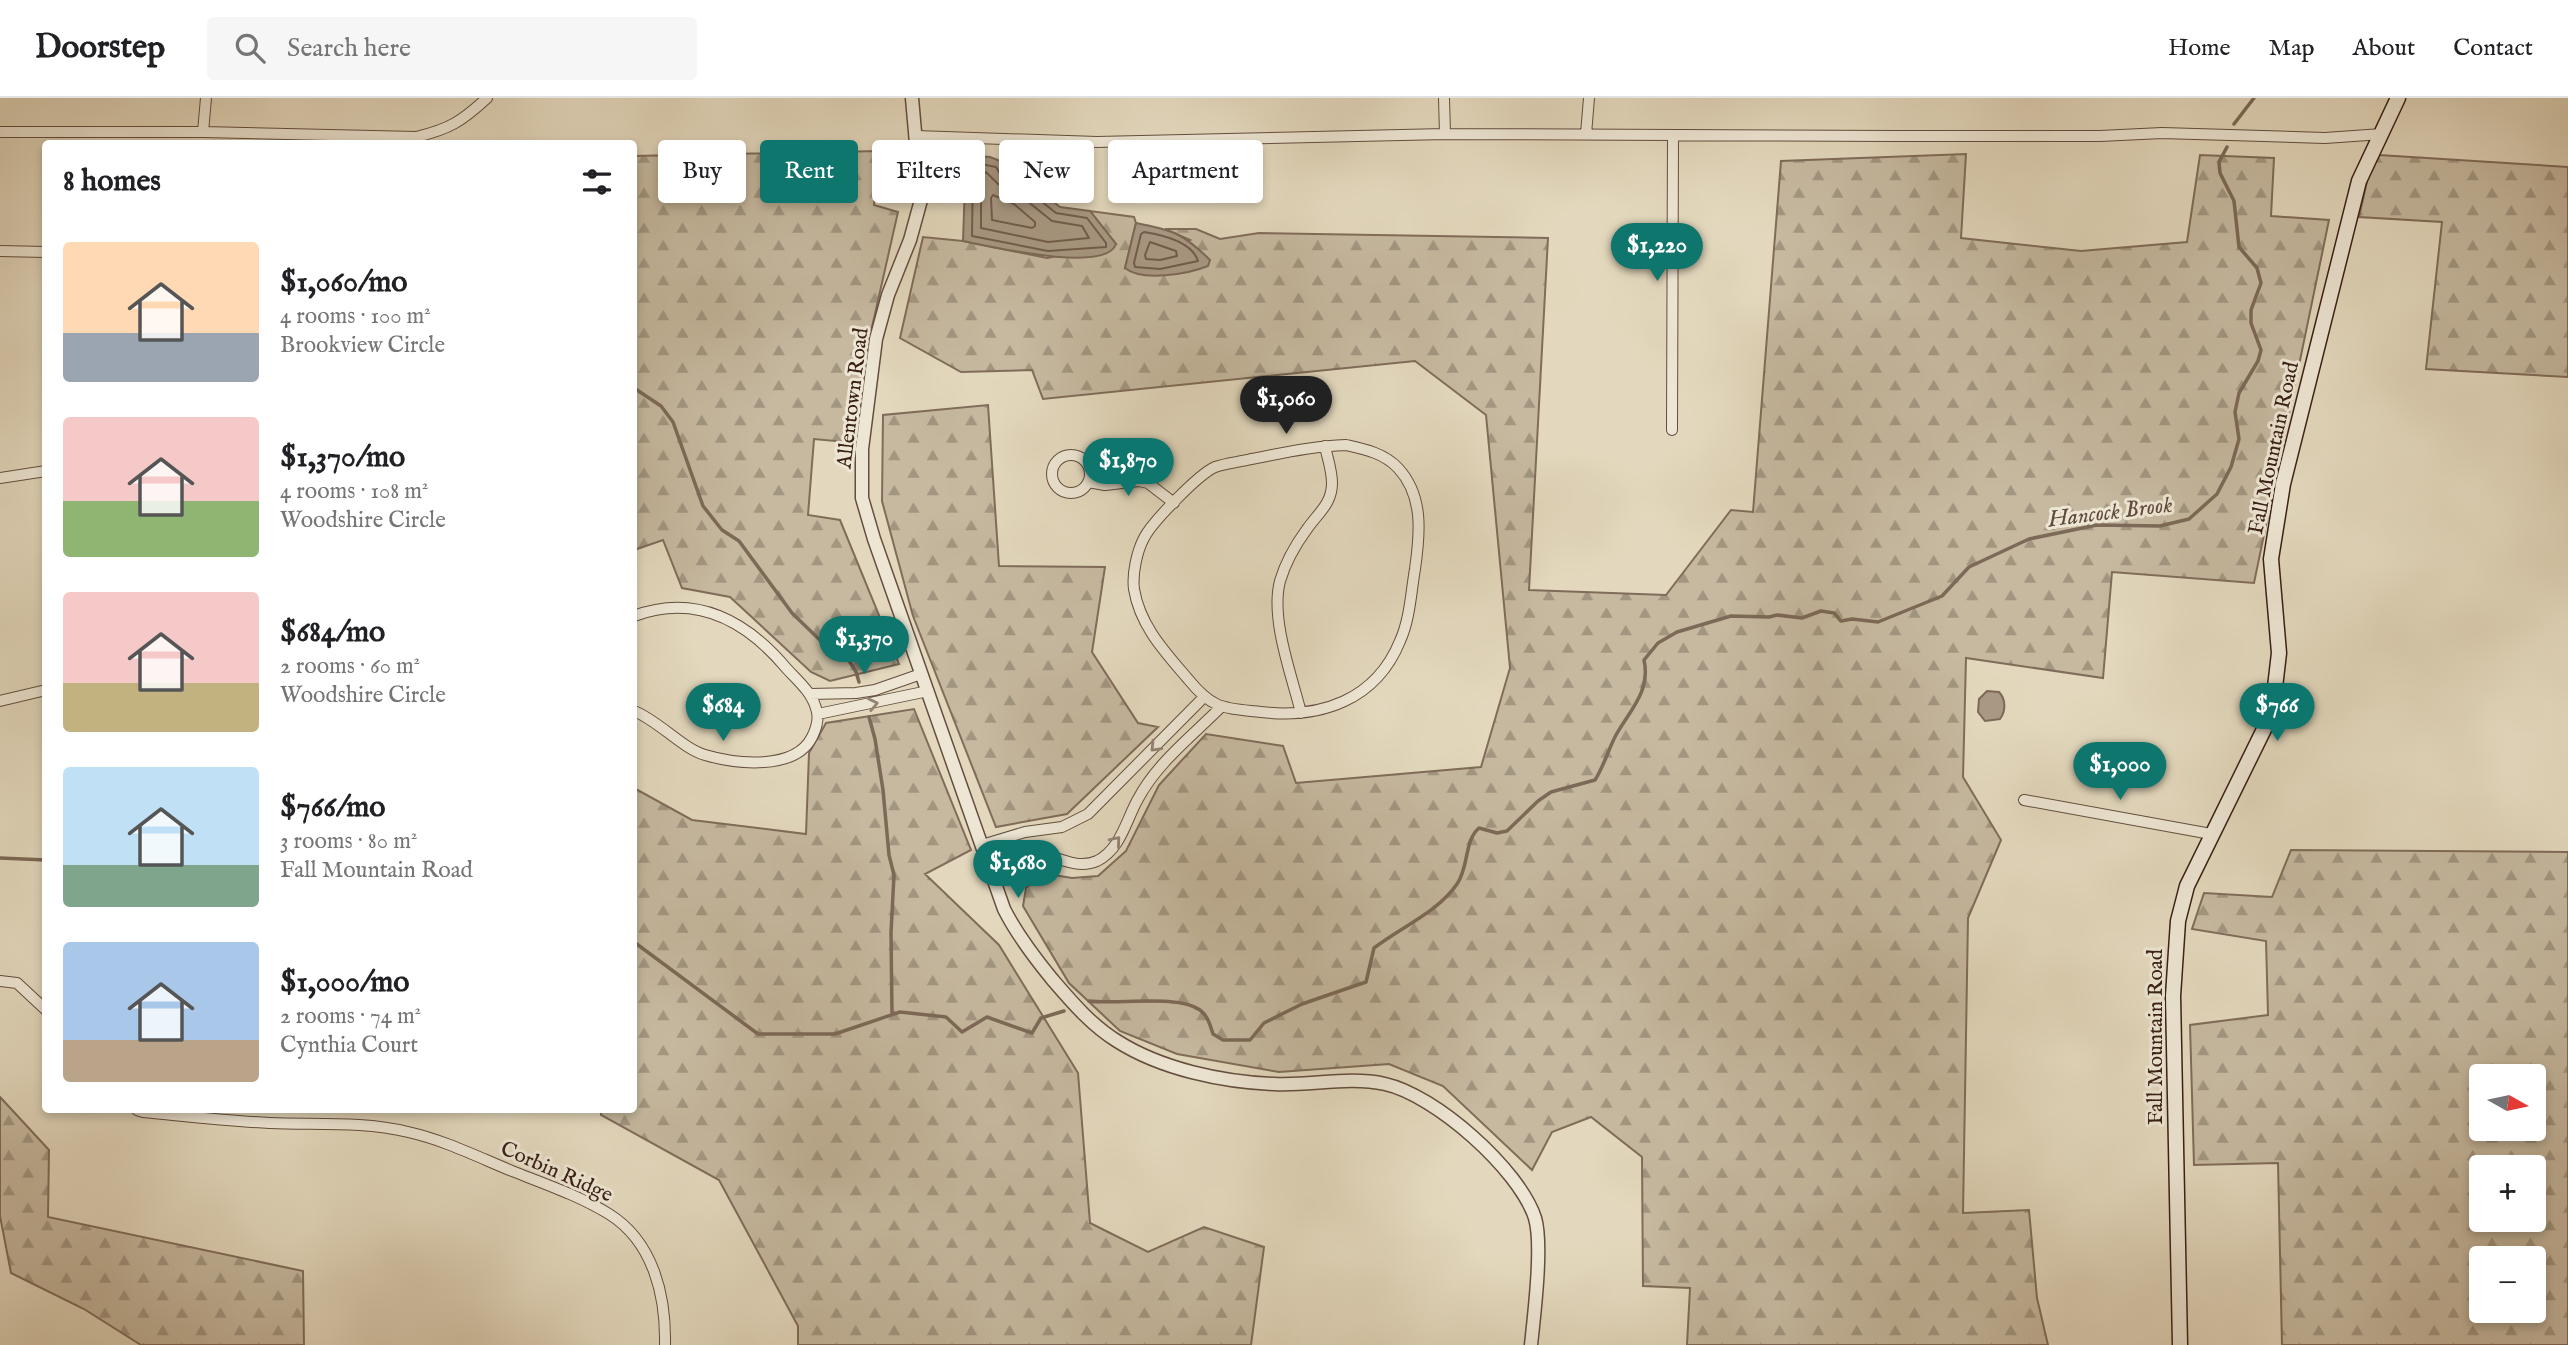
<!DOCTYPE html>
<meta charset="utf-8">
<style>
body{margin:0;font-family:"IM FELL English",serif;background:#f6f6f6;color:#202124;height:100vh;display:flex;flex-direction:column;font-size:26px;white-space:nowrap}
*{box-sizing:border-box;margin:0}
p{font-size:23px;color:#757577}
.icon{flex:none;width:38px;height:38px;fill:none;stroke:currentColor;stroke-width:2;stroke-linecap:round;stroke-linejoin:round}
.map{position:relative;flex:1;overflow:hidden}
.panel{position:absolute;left:42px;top:42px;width:595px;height:973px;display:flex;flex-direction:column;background:#fff;border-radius:7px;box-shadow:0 4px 10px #0003}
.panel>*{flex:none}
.top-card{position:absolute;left:658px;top:42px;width:665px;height:63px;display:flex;gap:14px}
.needle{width:46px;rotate:99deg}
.controls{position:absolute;left:2469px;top:966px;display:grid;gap:14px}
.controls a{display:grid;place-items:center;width:77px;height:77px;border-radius:7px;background:#fff;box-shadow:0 4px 10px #0003;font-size:35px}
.price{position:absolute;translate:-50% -60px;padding:0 16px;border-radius:24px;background:#0f766e;color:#fff;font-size:23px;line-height:46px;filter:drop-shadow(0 2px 4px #0008)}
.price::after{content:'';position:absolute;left:50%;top:42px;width:21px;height:16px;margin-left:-10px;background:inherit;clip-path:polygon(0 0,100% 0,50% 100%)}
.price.on{background:#222;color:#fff}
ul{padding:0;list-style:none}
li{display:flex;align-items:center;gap:21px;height:175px;padding:0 21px}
li span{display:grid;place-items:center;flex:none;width:196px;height:140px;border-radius:7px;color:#555}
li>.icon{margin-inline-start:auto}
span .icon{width:84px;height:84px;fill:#fffc;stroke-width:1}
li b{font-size:30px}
h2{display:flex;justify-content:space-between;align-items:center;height:84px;padding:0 21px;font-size:30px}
.chip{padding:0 24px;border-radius:7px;background:#fff;box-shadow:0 4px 10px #0003;font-size:24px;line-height:63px}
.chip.on{background:#0f766e;color:#fff}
header{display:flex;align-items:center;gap:42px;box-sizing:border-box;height:98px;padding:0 35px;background:#fff;border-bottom:2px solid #e0e0e0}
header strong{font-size:33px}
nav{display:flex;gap:38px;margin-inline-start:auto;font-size:24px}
.search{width:490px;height:63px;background:#f6f6f6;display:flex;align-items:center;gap:18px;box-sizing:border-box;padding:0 24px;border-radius:7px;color:#757577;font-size:26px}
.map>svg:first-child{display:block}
.forest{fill:url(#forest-firs);stroke:#806c5a;stroke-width:2;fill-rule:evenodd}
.water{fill:#a99984;stroke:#7c6957;stroke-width:2}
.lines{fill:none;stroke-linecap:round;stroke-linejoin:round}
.shore{stroke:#715c4c;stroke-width:2}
.stream{stroke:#7c6957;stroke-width:3.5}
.minor-casing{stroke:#644e3e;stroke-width:12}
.tertiary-casing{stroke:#644e3e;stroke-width:15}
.secondary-casing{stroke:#392014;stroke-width:17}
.minor{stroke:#ede6d4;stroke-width:10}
.tertiary{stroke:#ede6d4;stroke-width:12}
.secondary{stroke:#ede6d4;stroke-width:14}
.oneway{stroke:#938374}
.labels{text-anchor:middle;stroke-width:6;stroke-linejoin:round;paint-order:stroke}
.street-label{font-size:21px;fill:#392014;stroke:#ede6d4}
.water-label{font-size:23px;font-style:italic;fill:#604a3b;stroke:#ede6d4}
</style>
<header>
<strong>Doorstep</strong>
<div class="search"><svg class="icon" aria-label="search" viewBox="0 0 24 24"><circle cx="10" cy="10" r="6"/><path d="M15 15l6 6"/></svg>Search here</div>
<nav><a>Home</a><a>Map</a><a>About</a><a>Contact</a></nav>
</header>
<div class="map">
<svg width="2568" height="1247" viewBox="0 0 2568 1247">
<defs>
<pattern id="forest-firs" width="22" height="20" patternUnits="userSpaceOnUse" patternTransform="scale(1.75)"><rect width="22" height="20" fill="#c6b9a0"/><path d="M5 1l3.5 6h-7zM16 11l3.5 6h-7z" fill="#a29681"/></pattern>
</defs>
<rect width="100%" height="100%" fill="#e3d8bd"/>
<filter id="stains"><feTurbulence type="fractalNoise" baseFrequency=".00286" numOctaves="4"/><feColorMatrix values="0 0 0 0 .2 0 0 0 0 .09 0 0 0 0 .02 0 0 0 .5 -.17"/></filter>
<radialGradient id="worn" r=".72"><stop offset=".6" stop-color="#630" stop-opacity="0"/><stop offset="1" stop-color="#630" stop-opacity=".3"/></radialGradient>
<!-- forest -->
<path class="forest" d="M 879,53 L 874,107 L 898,114 L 846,344 L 814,341 L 808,417 L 840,422 L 899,566 L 830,583 L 811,574 L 730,499 L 682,490 L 663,442 L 634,452 L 634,58 Z
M 1966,56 L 1961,140 L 2081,153 L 2187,144 L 2200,57 L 2274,60 L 2271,118 L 2329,122 L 2254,485 L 2112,474 L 2103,580 L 1966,560 L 1963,679 L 2001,742 L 1968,820 L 1963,1115 L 2029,1112 L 2037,1200 L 2048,1247 L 1687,1247 L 1690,1190 L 1643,1188 L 1642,1059 L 1591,1019 L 1552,1034 L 1532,1072 L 1443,988 L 1389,966 L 1279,974 L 1177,956 L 1120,933 L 1069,885 L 1023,808 L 1026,790 L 1042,775 L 1072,780 L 1098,778 L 1126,753 L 1159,687 L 1206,636 L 1283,648 L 1296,685 L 1481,669 L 1510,570 L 1486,317 L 1415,263 L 1043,301 L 1032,272 L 961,274 L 900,240 L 923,139 L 963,143 L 1047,160 L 1116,146 L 1090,113 L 1134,119 L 1136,125 L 1125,170 L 1190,142 L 1165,131 L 1196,131 L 1220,141 L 1259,135 L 1548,140 L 1529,492 L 1666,497 L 1731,412 L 1753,414 L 1781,63 Z
M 2379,57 L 2568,69 L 2568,279 L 2426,271 L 2442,124 L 2359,119 L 2368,79 Z
M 988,307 L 999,468 L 1105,469 L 1092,554 L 1138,625 L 1158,629 L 1067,716 L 996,729 L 913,518 L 882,403 L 883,317 Z
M 914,611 L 971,752 L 925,776 L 999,847 L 1078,975 L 1090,1125 L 1148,1154 L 1204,1129 L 1264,1149 L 1251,1247 L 798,1247 L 798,1228 L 719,1082 L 601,1017 L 601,1012 L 634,1012 L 634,690 L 692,722 L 806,736 L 809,655 L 826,625 Z
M 2291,752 L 2568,754 L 2568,1247 L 2282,1247 L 2278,1065 L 2194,1067 L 2190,927 L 2268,917 L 2266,843 L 2192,831 L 2204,795 L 2272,799 ZM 2482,978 L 2534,978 L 2534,1031 L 2482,1031 ZM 2482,1069 L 2534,1069 L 2534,1122 L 2482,1122 ZM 2482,1160 L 2534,1160 L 2534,1213 L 2482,1213 Z
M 0,999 L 49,1052 L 48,1119 L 303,1173 L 304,1247 L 141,1247 L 84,1211 L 11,1175 L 0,1118 Z"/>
<!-- water -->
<path class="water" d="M 966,57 L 990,59 L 1003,64 L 1007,73 L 1030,85 L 1060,109 L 1090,113 L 1116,146 C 1106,176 989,148 963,143 Z
M 1136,125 C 1172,132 1183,135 1210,162 L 1208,168 C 1188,176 1142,184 1125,170 Z
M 1987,593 L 1999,594 C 2006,601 2006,613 2000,621 L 1985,623 L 1978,614 L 1979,601 Z"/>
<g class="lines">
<!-- shore -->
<path class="shore" d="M 976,65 L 996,69 L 1002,79 L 1026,91 L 1056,115 L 1087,120 L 1106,145 L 1106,149 L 1048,153 L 972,138 L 973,68 Z
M 986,74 L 998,86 L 1021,98 L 1052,123 L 1082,128 L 1089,140 L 1048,144 L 981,130 L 981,77 Z
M 993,97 L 1014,106 L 1035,124 L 1035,128 L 1032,130 L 992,122 L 991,100 Z
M 1144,134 C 1163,137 1192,144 1198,163 L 1160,171 L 1135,169 L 1134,165 L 1141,136 Z
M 1150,144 L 1176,153 L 1177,158 L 1160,162 L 1146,161 L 1145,157 Z"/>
<!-- stream -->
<path class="stream" d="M 2234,26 L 2254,0
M 634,290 L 661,308 L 673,324 L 703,408 L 722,432 L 739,443 L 792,515 L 824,546 L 845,556 L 856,574 L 859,584
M 869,619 L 875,641 L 883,692 L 889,757 L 894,777 L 891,835 L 892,916
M 0,760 L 46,762
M 634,844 L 758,936 L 835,936 L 900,914 L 946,919 L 962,934 L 987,919 L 1032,935 L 1041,920 L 1064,913
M 1089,903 C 1116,907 1178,896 1200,912 C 1208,918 1210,927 1213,936 L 1223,942 L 1250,942 L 1264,925 L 1302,906 L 1366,884 L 1374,850 C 1401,829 1438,814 1457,786 C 1469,769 1464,743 1479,730 L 1497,735 L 1507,733 L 1538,703 L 1551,694 L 1595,682 C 1604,668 1608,652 1616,637 C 1630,612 1651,593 1644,562 L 1658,545 L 1677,534 L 1731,518 L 1769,519 L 1777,517 L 1802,520 L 1821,513 L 1834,515 L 1841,523 L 1852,521 L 1878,524 L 1942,498 L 1969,469 L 2029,441 L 2097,427 L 2160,428 L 2189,421 L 2217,396 L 2231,369 L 2239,341 L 2235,314 L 2239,295 L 2258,263 L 2261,252 L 2251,225 L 2251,212 L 2261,185 L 2257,170 L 2239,149 L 2234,103 L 2220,75 L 2219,64 L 2227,49"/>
<!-- minor casing -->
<g class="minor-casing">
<path id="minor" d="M 1444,0 L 1445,36
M 0,34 L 203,34 L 416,39 C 450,31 462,23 487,0
M 203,34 L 206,0
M 1586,36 L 1589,0
M 916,38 L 1097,44 L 1445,36 L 1894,38 L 2100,38 L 2162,35 L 2325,40 L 2382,36
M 0,153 L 46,154
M 1672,332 L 1673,38
M 1346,347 C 1364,351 1384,355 1398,370 C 1424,398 1420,436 1415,471 C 1411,494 1410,521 1400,543 C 1376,602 1321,621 1261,614 C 1224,610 1213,612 1188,581 C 1165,554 1140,528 1134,491 C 1132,476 1137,453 1144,440 C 1152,424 1199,376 1215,369 C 1226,365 1240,364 1251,361 C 1283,355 1314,348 1346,347 Z
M1052 376a19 19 0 1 1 38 0a19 19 0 1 1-38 0Z
M 0,380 L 46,373
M 1088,384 L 1105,387 L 1139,383 L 1148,385 L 1174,405
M 634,518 C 696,495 747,523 787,571 C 799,584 813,595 817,614 C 819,623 816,631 812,639 C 795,673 736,666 705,657 C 683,651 659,623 634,613
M 810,596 L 856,595 L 875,592 L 921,576
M 0,603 L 46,592
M 1301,615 C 1292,578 1270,521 1280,483 C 1285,466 1296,446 1307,431 C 1318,415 1332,406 1332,385 C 1332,372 1327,359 1325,348
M 818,616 L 928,593
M 2024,702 L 2211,736
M 982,747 L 1025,734 L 1062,729 L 1088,716 L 1203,600
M 987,763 C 998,759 1011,752 1023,752 C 1047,751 1072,774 1097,763 C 1121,751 1126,722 1138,701 C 1157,665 1192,638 1221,609
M 0,883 L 17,885 L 46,912
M 137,1012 L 143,1014 C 185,1018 228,1023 270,1025 C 315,1027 363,1023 408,1034 C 444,1042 478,1059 512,1073 C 545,1086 580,1098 609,1116 C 654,1144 666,1199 665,1247"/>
</g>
<!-- tertiary casing -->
<g class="tertiary-casing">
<path id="tertiary" d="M 912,0 L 921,102 L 910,142 L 888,197 L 876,241 L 862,351 L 862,400 L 874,441 L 1004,811 C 1017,837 1034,859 1052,881 C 1071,903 1091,927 1117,943 C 1161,971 1222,984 1274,986 C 1311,988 1348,978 1385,986 C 1435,997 1519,1071 1535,1120 C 1543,1147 1534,1218 1531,1247"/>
</g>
<!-- secondary casing -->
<g class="secondary-casing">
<path id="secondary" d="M 2180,1247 L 2173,898 L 2178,823 L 2187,788 L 2272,615 L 2279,555 L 2271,461 L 2283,386 L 2359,83 L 2398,0"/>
</g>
<!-- minor -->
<use href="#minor" class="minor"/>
<!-- tertiary -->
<use href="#tertiary" class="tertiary"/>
<!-- secondary -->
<use href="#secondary" class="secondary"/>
</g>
<!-- one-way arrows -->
<defs><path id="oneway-chevron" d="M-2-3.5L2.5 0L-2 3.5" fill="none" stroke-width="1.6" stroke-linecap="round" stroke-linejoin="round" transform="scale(1.75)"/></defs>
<g class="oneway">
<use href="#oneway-chevron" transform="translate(873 606) rotate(-12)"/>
<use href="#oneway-chevron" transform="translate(1155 649) rotate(134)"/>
<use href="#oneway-chevron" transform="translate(1116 743) rotate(-50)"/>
</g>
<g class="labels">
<!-- street labels -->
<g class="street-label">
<text transform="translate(852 300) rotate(-83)" y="7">Allentown Road</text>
<text transform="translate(2273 350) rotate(-78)" y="7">Fall Mountain Road</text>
<text transform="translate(2155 939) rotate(-90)" y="7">Fall Mountain Road</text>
<text transform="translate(557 1073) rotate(24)" y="7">Corbin Ridge</text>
</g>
<!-- water labels -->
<g class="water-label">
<text transform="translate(2110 413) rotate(-7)" y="8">Hancock Brook</text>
</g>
</g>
<rect width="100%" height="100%" filter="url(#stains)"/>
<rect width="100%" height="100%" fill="url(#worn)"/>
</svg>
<div class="controls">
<a><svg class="needle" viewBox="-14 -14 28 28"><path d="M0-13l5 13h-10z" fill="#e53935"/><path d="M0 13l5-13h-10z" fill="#757577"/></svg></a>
<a>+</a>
<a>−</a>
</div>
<b class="price" style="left:1657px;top:185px">$1,220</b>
<b class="price on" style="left:1286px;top:338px">$1,060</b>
<b class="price" style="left:1128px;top:400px">$1,870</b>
<b class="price" style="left:864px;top:578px">$1,370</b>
<b class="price" style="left:723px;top:645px">$684</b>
<b class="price" style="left:2277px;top:645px">$766</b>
<b class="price" style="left:2120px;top:704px">$1,000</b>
<b class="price" style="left:1018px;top:802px">$1,680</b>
<div class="top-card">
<a class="chip">Buy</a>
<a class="chip on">Rent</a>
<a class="chip">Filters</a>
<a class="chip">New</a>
<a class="chip">Apartment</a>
</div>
<section class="panel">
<h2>8 homes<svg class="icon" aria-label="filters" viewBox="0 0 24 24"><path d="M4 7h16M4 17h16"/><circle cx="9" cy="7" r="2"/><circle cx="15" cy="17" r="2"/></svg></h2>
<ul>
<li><span style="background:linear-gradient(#ffd9b3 65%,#9aa5b1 0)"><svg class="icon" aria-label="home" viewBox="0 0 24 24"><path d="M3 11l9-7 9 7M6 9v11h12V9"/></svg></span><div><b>$1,060/mo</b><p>4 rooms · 100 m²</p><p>Brookview Circle</p></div></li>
<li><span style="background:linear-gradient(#f6c9c9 60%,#8fb573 0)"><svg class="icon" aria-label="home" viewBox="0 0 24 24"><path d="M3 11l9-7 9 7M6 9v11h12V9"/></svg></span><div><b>$1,370/mo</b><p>4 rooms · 108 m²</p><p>Woodshire Circle</p></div></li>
<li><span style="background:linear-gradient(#f6c9c9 65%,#c2b280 0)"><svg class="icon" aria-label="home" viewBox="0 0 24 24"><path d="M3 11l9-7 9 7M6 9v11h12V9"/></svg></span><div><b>$684/mo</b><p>2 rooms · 60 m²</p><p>Woodshire Circle</p></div></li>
<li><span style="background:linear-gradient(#bfe0f5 70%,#7fa58c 0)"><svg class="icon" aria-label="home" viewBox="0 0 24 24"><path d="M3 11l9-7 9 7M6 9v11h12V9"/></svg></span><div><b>$766/mo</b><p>3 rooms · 80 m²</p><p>Fall Mountain Road</p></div></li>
<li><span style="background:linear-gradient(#a9c7e8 70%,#b9a48a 0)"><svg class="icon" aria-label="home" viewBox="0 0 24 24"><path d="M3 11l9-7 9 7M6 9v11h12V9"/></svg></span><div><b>$1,000/mo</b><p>2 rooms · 74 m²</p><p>Cynthia Court</p></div></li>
</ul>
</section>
</div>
